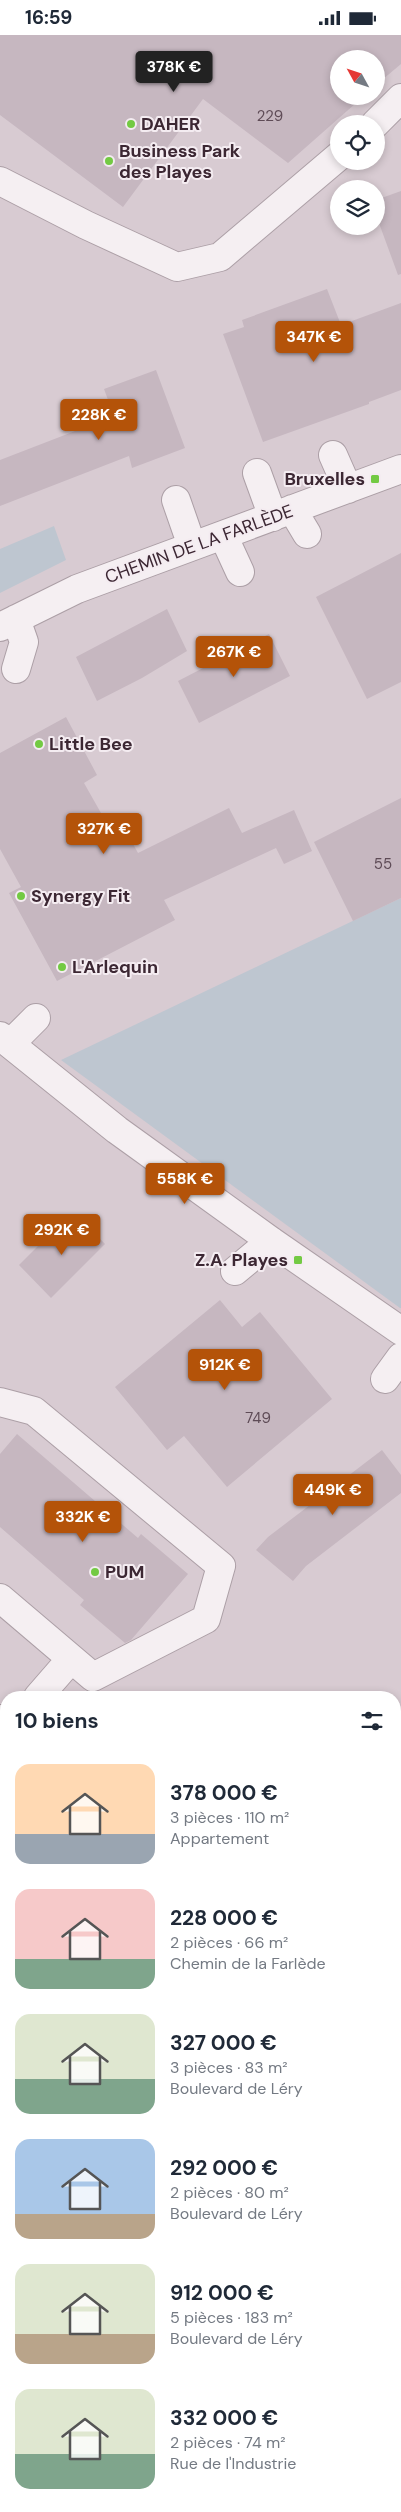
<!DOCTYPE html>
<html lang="fr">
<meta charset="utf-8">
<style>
body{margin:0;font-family:"DM Sans",sans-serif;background:#f2f2f3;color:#1f2937;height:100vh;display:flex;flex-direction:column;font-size:19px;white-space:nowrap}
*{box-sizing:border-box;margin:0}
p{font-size:16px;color:#747a83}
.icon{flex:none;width:28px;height:28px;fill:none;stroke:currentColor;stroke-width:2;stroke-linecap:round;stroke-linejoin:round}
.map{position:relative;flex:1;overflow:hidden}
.drawer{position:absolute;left:0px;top:1656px;width:401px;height:821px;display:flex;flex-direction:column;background:#fff;border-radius:20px 20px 0 0;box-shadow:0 2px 8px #0003}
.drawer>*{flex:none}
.needle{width:32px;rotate:310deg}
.tools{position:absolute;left:330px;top:15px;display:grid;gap:10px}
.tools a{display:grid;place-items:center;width:55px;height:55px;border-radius:50%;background:#fff;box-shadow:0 2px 8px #0003;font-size:25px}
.price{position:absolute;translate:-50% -42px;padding:0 11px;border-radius:5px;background:#b45309;color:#fff;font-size:16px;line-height:32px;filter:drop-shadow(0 1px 2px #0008)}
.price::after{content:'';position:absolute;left:50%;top:30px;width:15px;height:11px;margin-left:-8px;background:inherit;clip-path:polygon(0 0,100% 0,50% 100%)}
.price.active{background:#222;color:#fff}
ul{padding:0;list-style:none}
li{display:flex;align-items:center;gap:15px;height:125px;padding:0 15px}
li span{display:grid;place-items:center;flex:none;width:140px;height:100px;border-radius:15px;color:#555}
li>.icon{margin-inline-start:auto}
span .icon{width:60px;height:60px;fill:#fffc;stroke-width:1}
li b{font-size:21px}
h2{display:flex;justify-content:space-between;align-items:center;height:60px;padding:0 15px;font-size:21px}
.status{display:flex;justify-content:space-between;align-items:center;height:35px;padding:0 25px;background:#fff;direction:ltr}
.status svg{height:14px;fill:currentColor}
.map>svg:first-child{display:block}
.built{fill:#d8cbd2;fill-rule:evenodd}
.green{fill:#bec6d0}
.building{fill:#c6b7c0}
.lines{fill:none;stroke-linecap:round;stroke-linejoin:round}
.minor-casing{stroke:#ac9fa6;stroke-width:30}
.path{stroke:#b2a7ad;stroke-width:3;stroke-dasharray:4 4;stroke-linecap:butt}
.minor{stroke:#f5eff2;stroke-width:28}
.poi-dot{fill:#73ca43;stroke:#f4ecf1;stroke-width:2}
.labels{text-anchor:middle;stroke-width:4;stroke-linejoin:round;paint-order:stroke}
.number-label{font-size:15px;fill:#5e4b56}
.poi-label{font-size:18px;font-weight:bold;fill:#3c2733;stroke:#f4ecf1;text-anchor:start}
.street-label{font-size:18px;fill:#3c2733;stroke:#f4ecf1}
</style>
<div class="status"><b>16:59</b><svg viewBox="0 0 49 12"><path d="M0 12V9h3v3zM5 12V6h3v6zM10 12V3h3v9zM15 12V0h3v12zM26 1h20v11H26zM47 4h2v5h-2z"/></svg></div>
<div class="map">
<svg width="401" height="2477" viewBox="0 0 401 2477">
<rect width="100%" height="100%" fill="#e6dde2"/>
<!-- built -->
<path class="built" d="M 0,0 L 401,0 L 401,2477 L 0,2477 ZM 339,24 L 376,24 L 376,61 L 339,61 ZM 339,89 L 376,89 L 376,126 L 339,126 ZM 339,154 L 376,154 L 376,191 L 339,191 ZM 6,1662 L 395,1662 L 395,2471 L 6,2471 Z"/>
<!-- green -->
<path class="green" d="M 54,491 L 66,525 L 0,558 L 0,514 Z
M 401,863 L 401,1273 L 400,1273 L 61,1025 Z"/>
<!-- building -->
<path class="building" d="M 0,0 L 401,0 L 401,29 L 376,50 L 376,24 L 339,24 L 339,61 L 364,61 L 288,128 L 203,64 L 123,172 L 0,80 Z
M 401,156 L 401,239 L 398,240 L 376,180 L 376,165 Z
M 327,254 L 341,290 L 401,268 L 401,355 L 369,367 L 369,369 L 263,407 L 223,299 L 244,292 L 242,285 Z
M 156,335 L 185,413 L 132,433 L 129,421 L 0,471 L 0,425 L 114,381 L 104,354 Z
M 401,518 L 401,647 L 367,664 L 316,562 Z
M 167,574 L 187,616 L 142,643 L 97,666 L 76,622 Z
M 269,599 L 290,641 L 199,688 L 178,646 Z
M 66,682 L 97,740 L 84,748 L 114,801 L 125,794 L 138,818 L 229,773 L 242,798 L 294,775 L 312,816 L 284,829 L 276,813 L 164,865 L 175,885 L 57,946 L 9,858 L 21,852 L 0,814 L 0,718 Z
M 401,763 L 401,863 L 353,886 L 314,807 Z
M 78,1181 L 105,1209 L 51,1263 L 19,1230 L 59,1190 L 64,1195 Z
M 220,1265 L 242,1292 L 260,1277 L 332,1364 L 227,1452 L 184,1401 L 167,1415 L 115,1352 Z
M 17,1399 L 138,1503 L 141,1499 L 188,1539 L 131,1605 L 125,1608 L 80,1570 L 84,1565 L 0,1492 L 0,1419 Z
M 382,1415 L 401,1440 L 401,1458 L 306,1531 L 293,1546 L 256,1515 L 268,1502 Z"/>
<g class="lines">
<!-- minor casing -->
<g class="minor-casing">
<path id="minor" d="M 375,89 L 401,63
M 0,146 L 86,190 L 177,232 L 220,222 L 339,121
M 333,420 L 348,454
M 257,438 L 273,482
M 176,465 L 192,511
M 292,474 L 307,499
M 223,500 L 240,537
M 16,584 L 24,607 L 16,634
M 0,592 L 77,554 L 401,434
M 0,1001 L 117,1095 L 271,1206 L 401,1296
M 10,1009 L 36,983
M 235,1236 L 271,1206
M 385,1344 L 401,1322
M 0,1367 L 34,1376 L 221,1531 L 206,1584 L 93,1642 L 0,1563
M 38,1662 L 71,1624
M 0,1684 L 6,1688
M 395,1919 L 401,1916
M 395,2020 L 401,2017
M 395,2157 L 401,2169
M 368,2471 L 371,2477"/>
</g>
<!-- path -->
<path class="path" d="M 395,1958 L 401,1955
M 0,2189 L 6,2185"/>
<!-- minor -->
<use href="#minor" class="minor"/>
</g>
<!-- markers -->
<g class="poi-dot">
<circle cx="131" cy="89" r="5"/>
<circle cx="109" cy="126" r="5"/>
<rect x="370" y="439" width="10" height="10" rx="2.5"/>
<circle cx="39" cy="709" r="5"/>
<circle cx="21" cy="861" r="5"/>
<circle cx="62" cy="932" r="5"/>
<rect x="293" y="1220" width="10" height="10" rx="2.5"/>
<circle cx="95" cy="1537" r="5"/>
</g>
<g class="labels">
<!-- number labels -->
<g class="number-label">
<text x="270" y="86">229</text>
<text x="383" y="834">55</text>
<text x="258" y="1388">749</text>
</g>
<!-- poi labels -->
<g class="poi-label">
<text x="141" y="95">DAHER</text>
<text x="119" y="122">Business Park<tspan x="119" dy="21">des Playes</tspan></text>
<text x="365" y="450" text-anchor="end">Bruxelles</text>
<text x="49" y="715">Little Bee</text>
<text x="31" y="867">Synergy Fit</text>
<text x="72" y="938">L'Arlequin</text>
<text x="288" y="1231" text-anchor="end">Z.A. Playes</text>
<text x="105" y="1543">PUM</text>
</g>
<!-- street labels -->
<g class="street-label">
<text transform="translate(199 509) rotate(-20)" y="6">CHEMIN DE LA FARLÈDE</text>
</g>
</g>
</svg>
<div class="tools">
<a><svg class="needle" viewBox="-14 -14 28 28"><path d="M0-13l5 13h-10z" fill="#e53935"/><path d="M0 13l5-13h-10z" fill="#747a83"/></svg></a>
<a><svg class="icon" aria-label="locate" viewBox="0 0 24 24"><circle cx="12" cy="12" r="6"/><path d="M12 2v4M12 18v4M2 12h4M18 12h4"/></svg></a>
<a><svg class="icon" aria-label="layers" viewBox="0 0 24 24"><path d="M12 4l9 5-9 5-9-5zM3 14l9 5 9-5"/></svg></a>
</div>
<b class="price active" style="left:174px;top:58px">378K €</b>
<b class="price" style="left:314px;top:328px">347K €</b>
<b class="price" style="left:99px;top:406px">228K €</b>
<b class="price" style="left:234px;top:643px">267K €</b>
<b class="price" style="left:104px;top:820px">327K €</b>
<b class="price" style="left:185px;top:1170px">558K €</b>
<b class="price" style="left:62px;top:1221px">292K €</b>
<b class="price" style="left:225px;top:1356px">912K €</b>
<b class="price" style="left:333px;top:1481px">449K €</b>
<b class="price" style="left:83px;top:1508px">332K €</b>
<section class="drawer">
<h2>10 biens<svg class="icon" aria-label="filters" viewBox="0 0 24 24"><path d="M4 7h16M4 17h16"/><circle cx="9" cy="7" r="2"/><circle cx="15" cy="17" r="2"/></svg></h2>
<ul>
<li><span style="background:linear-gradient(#ffd9b3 70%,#9aa5b1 0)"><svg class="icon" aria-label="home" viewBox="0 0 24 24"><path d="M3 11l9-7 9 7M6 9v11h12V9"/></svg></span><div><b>378 000 €</b><p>3 pièces · 110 m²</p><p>Appartement</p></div></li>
<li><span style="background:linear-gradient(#f6c9c9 70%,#7fa58c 0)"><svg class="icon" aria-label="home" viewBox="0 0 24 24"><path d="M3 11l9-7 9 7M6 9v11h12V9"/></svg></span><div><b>228 000 €</b><p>2 pièces · 66 m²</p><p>Chemin de la Farlède</p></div></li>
<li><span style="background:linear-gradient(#dfe7d0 65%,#7fa58c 0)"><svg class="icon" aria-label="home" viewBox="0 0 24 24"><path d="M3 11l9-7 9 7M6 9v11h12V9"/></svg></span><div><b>327 000 €</b><p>3 pièces · 83 m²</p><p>Boulevard de Léry</p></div></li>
<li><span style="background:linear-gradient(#a9c7e8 75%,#b9a48a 0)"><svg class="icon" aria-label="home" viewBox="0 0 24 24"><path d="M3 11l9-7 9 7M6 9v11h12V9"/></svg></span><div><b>292 000 €</b><p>2 pièces · 80 m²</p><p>Boulevard de Léry</p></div></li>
<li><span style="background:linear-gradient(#dfe7d0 70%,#b9a48a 0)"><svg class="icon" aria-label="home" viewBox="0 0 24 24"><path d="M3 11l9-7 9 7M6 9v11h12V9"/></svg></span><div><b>912 000 €</b><p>5 pièces · 183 m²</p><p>Boulevard de Léry</p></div></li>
<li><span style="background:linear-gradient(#dfe7d0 65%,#7fa58c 0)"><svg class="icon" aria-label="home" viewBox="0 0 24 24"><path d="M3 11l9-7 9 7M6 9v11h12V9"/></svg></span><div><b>332 000 €</b><p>2 pièces · 74 m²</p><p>Rue de l'Industrie</p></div></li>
</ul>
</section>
</div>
